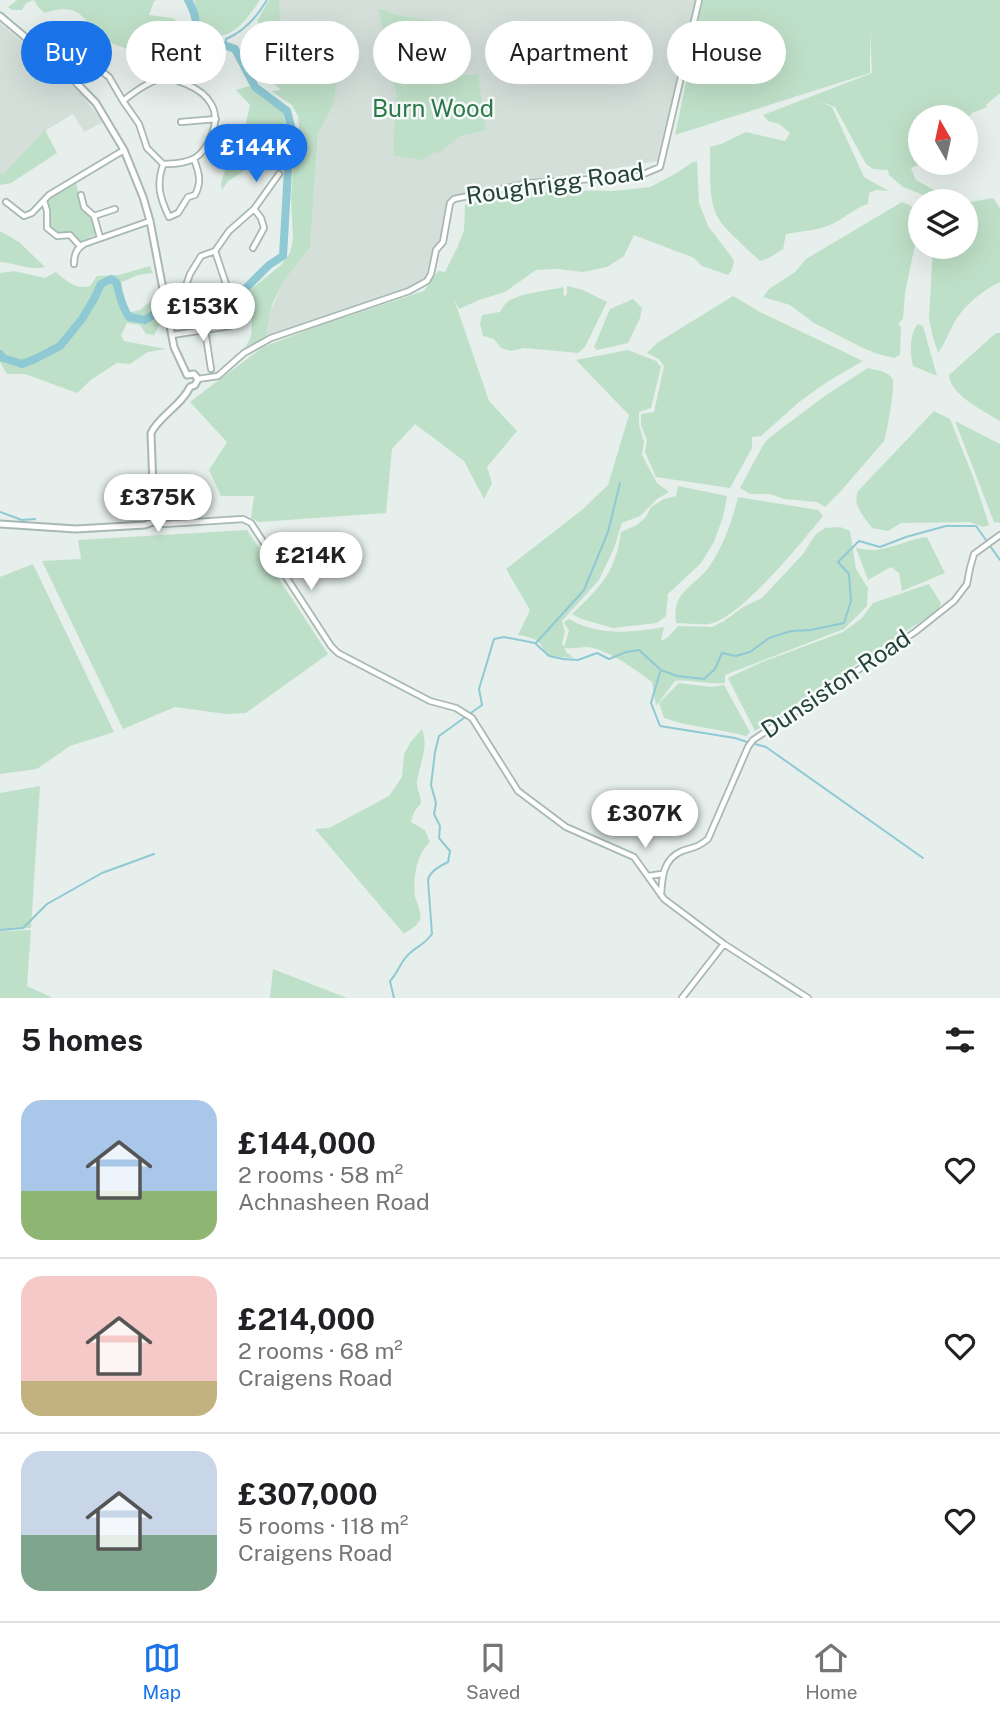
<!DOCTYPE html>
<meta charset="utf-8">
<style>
body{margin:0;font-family:"Public Sans",sans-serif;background:#f6f6f6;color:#202124;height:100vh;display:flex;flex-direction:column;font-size:26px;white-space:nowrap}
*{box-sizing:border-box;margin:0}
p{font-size:23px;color:#757577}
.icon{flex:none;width:38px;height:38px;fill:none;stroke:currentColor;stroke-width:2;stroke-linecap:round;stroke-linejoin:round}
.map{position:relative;height:998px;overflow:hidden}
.drawer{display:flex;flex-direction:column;background:#fff;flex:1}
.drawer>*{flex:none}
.top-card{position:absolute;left:21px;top:21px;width:959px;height:63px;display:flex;gap:14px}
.needle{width:46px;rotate:351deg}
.controls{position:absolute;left:908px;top:105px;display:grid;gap:14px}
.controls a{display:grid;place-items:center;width:70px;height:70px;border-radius:50%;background:#fff;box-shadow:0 7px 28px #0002;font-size:35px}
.price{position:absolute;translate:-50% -60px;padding:0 16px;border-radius:24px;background:#fff;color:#222;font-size:23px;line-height:46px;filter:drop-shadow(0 2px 4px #0008)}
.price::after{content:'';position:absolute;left:50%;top:42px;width:21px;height:16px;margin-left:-10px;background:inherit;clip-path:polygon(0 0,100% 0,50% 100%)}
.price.active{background:#1a73e8;color:#fff}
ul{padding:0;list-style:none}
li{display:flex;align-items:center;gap:21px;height:175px;padding:0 21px}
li+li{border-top:2px solid #e0e0e0}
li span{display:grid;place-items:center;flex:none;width:196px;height:140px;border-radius:21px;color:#555}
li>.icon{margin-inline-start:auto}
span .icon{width:84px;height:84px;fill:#fffc;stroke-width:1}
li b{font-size:30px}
h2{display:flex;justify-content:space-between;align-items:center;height:84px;padding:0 21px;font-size:30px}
.chip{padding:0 24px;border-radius:32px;background:#fff;box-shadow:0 7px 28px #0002;font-size:24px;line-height:63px}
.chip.active{background:#1a73e8;color:#fff}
.tabs{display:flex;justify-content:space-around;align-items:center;height:98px;border-top:2px solid #e0e0e0;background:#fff;font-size:19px;color:#757577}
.tabs a{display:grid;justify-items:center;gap:4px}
.tabs .active{color:#1a73e8}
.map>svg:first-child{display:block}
.built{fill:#d4dfda}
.green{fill:#bfe0c8}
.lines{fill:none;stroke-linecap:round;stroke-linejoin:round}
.stream{stroke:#8ec9d4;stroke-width:2}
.river{stroke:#8ec9d4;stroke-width:8}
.minor-casing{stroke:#a8b8b2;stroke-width:8}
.tertiary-casing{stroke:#a8b8b2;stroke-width:9}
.minor{stroke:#fff;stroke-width:4.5}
.tertiary{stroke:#fff;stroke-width:5}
.labels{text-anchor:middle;stroke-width:5;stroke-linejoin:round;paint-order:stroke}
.park-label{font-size:24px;fill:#2d7a4b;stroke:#f7fbf9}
.street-label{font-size:24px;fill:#24423a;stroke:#f7fbf9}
</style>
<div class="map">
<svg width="1000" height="998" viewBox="0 0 1000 998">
<rect width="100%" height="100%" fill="#e6efeb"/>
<!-- built -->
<path class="built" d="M 279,0 L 696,0 L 658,161 L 451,197 L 446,205 L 440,240 L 434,247 L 426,275 L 422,281 L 415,285 L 397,292 L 267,337 L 266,332 L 269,315 L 283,282 L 310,248 L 318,133 L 283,59 Z
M 0,23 L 59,73 L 82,95 L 103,122 L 84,132 L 73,114 L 45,131 L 3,174 L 0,174 Z"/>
<!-- green -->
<path class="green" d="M 17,0 L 157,0 L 154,1 L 149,15 L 173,18 L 177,21 L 179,33 L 169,36 L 175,48 L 180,51 L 180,59 C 162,57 119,50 105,39 C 83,22 81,0 45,13 L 39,8 L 34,0 L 26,3 L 22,10 L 12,10 L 8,7 Z
M 194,0 L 260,0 C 251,13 239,32 223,35 C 214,37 209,35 201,41 L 201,25 Z
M 269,0 L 279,0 L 282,44 L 262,28 L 257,21 Z
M 703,0 L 1000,0 L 1000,93 L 986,105 L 987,107 L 972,113 L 966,120 L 966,117 L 920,117 L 920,163 L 922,163 L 911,168 L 916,180 L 948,198 L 939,201 L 903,187 L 889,175 L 888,170 L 873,169 L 866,164 L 835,107 L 818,101 L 832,107 L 864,177 L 889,191 L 876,190 L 869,193 L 868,204 C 854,208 845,218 832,224 C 818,231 801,231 786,234 L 783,249 L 769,258 L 760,261 C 750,251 725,230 718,218 C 707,198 711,169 710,147 L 721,144 L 746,132 L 785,141 L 790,133 L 779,124 L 768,121 L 763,115 L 872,73 L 870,29 L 870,73 L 675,135 Z
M 378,8 L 397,15 L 435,21 L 449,75 L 478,75 L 486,130 L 460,136 L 440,152 L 433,153 L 423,160 L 393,156 L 396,93 Z
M 253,31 L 260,36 L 266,45 L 282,52 C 283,59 284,62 289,67 C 300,84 319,78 337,76 L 334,103 L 318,133 L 310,248 L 283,282 L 272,305 L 266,332 L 267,337 L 244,348 C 256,336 251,319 250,303 L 233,304 L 281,265 L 290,253 L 293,239 L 291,197 L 294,153 L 299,128 L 298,116 L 292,105 L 271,91 L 281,90 C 271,82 267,73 257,67 L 254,54 Z
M 249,86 L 267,101 L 283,111 L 286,127 L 290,130 L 276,147 L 265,154 L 241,173 L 228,181 L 222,190 L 221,183 L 226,168 L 241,144 L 250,105 L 236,90 Z
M 45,130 L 57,153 L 11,183 L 0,185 L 0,174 L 3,174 Z
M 697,161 L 699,203 L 708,226 L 734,260 L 732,270 L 728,275 L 702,266 L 694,258 L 634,235 L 624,256 L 607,267 L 583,272 L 557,269 L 536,270 L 505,292 L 479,300 L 459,309 L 454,299 L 489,401 L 517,431 L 487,467 L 492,483 L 484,499 L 464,461 L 415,424 L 392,449 L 386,513 L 259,522 L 251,518 L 254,496 L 221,496 L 209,470 L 227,442 L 190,402 L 263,347 L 315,327 L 424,291 L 438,271 L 445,272 L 458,246 L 464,230 L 465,205 L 484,200 L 560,190 L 613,191 L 650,187 L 677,173 L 691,163 Z
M 76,183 L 80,200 L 91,219 L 97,234 L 79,242 C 68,229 61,236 50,228 L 46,201 Z
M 993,198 L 1000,208 L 1000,282 C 984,290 968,302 957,318 C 950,329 946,342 938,353 L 932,334 L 929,318 L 933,247 L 966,247 L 966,203 Z
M 902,202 L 920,210 L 915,226 L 917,235 L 905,293 L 903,319 L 898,324 L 901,327 L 900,355 L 894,358 L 878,354 L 865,349 L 814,323 L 790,305 L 763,297 L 769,289 L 795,272 L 806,259 Z
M 0,231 L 19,242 L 45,267 C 30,271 15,263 0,262 Z
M 150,266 L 153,273 L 138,275 L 122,282 L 122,314 L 140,310 L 157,296 L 163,318 L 154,335 L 146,334 L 140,325 L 127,323 L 121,335 L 124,341 L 166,349 L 148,352 L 130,364 L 117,363 L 92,379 L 77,393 L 25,374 L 7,374 L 0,362 L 0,273 L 14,271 L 45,278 L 56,272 C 67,281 75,290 90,286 L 97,276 L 119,275 Z
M 567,286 L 583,290 L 607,302 L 585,347 L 578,353 L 524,348 L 510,351 L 501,348 L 494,339 L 483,336 L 480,324 L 482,315 L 500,312 C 502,309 504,305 507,302 C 519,293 548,291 563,287 L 564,297 L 567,294 Z
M 733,296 L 760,312 L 863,361 L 827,382 L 799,402 L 761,436 L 752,437 L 752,448 L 730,488 L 656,477 L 645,452 L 647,440 L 641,425 L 641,414 L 654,412 L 664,366 L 659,359 L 647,353 L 657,343 Z
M 633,299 L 642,308 L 640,318 L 628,343 L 597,350 L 594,347 L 610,309 Z
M 918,324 L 923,326 L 937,376 L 913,366 C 910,354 909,333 918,324 Z
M 996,333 L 1000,333 L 1000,421 C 984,411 950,395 949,375 Z
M 628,350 L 656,361 L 661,367 L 651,408 L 639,412 L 639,425 L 644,442 L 642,455 L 657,483 L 669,492 L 657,499 L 640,516 L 622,523 L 614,548 L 599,580 L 562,621 L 565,632 L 562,643 L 564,647 L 569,631 L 564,622 L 569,619 C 598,636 632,633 664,627 L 661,641 L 668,637 L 678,626 L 712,627 L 724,621 L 743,607 L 762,598 L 803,554 L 815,535 L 825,528 L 840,527 L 850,531 L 856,569 L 868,588 L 867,606 L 844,629 L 725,675 L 725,683 C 708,685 692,679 675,681 L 656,706 L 652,682 C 636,670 608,649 587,647 C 579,647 573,649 565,648 L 566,652 L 574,658 L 547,656 C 540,640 536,638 518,635 L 530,610 L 506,569 L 583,509 L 608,485 L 629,415 L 576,360 Z
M 868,368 C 876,370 889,371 893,380 C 895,387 887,433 884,441 L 841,491 L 825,507 L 817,502 L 784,499 L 770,494 L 750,494 L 740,488 L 763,445 L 769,438 L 826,395 Z
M 934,411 L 950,419 L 974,479 L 989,525 L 983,527 L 970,522 L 901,523 L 888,531 L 872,528 C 864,517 852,505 858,491 Z
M 955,421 L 1000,444 L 1000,523 L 994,522 Z
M 678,486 L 727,496 L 723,517 L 714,542 L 701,563 L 668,594 L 666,616 L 657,623 L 613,628 L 581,619 L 572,614 C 601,586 615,574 621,532 L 637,525 L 646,517 L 651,507 L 664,499 L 676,496 Z
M 738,497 L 818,510 L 823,516 C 802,542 740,619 709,624 C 699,625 687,623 676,623 C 671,590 695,588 711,564 C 724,544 732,521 738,497 Z
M 247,530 L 328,654 L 246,713 L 226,714 L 175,707 L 123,729 L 42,561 L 81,559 L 78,540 Z
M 927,537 L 945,573 L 902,591 L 899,573 L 891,567 L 868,580 L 856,548 C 862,549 869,550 874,550 C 891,549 909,539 927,537 Z
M 33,564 L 114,732 L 70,746 L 37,769 L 0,774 L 0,577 Z
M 929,584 L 941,603 L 938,610 L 755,731 L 728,678 L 762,662 L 843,632 L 862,618 L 873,603 Z
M 679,683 L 712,687 L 724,685 L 750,732 L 746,736 C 719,729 690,727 664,718 L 659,703 Z
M 422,729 C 429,747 420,763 417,781 C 416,788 421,796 421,803 L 414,812 L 411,822 L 425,830 L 430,842 C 416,855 413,877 415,896 C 417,905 424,915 418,923 C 415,927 408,931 404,934 L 315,829 L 329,828 L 389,796 L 402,777 L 404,754 L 410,743 Z
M 40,786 L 31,928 L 0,929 L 0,793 Z
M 31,930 L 27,986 L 53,998 L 0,998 L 0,931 Z
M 273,969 L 347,998 L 270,998 Z"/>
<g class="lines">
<!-- stream -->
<path class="stream" d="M 226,46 L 226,39 C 245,31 257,17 267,0
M 0,512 L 22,520 L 35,519
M 990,546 L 1000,560
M 536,643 L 584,590 L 608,532 L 620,483
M 660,672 L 651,703 L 660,726 L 735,738 L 747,742
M 755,744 L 766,747 L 923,858
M 0,930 L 23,928 L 47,904 L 102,873 L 154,854
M 394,998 L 390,981 C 398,973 401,960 410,953 C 419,945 424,945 432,934 L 428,880 C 430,871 440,866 448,862 L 450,851 L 439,838 L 440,826 L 434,814 L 436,803 L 431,785 L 435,752 L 439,736 L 482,705 L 479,689 L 494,639 L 504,637 L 535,643 L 549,656 L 563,659 L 578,660 L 597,653 L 609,659 L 626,652 L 639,650 L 661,670 L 677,676 L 704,679 L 715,669 L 722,653 L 736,656 L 750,652 L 769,638 L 791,631 L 811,630 L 844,623 L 851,601 L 849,574 L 838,562 L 859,541 L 880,547 L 906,537 L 946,526 L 976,526 L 986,540"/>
<!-- river -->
<path class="river" d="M 0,354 L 3,358 L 22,364 L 35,359 L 60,346 L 82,319 L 94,299 L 101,284 L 111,279 L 116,282 C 120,295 121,306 129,317 L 145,320 L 158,312 L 177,306 L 213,302 L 228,299 L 242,292 L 269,265 L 283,256 L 289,152 L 293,134 L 291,126 L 287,111 L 255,87 L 235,49 L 213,41 L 209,44 L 206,50 L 194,44 C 193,37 196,32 196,25 C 196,16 192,7 188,0"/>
<!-- minor casing -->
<g class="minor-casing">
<path id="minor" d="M 62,68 L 74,59 L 86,59 L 109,77 L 123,101 L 139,124 L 147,148 L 163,164 C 173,164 187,163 195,158 C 204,152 208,145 211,136 C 222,112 210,94 186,84 C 180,82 173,78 166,78 C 151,79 134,92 123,101
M 181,122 L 216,119
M 163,165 C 156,185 160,198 169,217 L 178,213 L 188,197 L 195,195 C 202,181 199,173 194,159
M 81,195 L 84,207 L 94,216 L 100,238
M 44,201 L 47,211 L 47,228 L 57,236 L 70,235 L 80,246
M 6,202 L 24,216 L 32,213 L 49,195 L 124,150
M 94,216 L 115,209
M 253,248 L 264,228 L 261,218 L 254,209
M 215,251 L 226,284
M 74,264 C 74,255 76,249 84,244 L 150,221
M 164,296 L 178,294 L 185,288 L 190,274 L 201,256 L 215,251 L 229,231 L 254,209 L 279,174
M 205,330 L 211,369
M 172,335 L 230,326
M 198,379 L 218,376 L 244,353 L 271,338 L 409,291 L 427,281 L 431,274 L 436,250 L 443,242 L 450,203 L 454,199 L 530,183 L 639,176 L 660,167 L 699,0
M 153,522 L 165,524 L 243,519 L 251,523 L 331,646 L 338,653 L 430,701 L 456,708 L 472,718 L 518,791 L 566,827 L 634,857 L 664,899 L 724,944 L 808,998
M 648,876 L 662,874
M 661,895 C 662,877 663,859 682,851 C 694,847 697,848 708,839 L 748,747 L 753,740 L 915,632 L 954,601 L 967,584 L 970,568 L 974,554 L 1000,535
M 682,998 L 724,944"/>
</g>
<!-- tertiary casing -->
<g class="tertiary-casing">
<path id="tertiary" d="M 0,16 L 62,68 L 96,103 L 124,150 L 143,197 L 150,221 L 174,347 L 187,375
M 187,375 L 194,374 L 198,379 L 195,385 L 190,387
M 0,524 L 76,529 L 145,525 L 153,522 L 154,514 L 151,433 C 160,415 181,406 190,387"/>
</g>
<!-- minor -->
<use href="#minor" class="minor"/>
<!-- tertiary -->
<use href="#tertiary" class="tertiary"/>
</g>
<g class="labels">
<!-- park labels -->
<g class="park-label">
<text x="433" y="117">Burn Wood</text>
</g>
<!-- street labels -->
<g class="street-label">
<text transform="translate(555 184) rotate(-8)" y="8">Roughrigg Road</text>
<text transform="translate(836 684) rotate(-34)" y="8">Dunsiston Road</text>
</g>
</g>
</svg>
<div class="controls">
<a><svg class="needle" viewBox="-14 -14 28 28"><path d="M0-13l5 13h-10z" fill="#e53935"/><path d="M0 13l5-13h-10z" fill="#757577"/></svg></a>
<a><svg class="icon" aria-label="layers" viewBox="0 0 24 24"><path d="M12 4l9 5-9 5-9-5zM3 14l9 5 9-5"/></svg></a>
</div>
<b class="price active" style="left:256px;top:184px">£144K</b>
<b class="price" style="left:203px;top:343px">£153K</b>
<b class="price" style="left:158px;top:534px">£375K</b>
<b class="price" style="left:311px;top:592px">£214K</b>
<b class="price" style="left:645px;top:850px">£307K</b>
<div class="top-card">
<a class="chip active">Buy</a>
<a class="chip">Rent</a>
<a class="chip">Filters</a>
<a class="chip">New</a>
<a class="chip">Apartment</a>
<a class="chip">House</a>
</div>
</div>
<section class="drawer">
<h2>5 homes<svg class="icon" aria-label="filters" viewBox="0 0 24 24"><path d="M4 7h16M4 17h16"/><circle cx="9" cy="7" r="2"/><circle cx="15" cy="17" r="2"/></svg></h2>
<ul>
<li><span style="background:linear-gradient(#a9c7e8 65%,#8fb573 0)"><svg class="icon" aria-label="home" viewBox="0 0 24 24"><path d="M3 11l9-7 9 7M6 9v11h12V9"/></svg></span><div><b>£144,000</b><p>2 rooms · 58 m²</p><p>Achnasheen Road</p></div><svg class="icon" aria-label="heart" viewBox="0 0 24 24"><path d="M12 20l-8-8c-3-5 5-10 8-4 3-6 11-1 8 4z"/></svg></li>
<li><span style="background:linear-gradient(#f6c9c9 75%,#c2b280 0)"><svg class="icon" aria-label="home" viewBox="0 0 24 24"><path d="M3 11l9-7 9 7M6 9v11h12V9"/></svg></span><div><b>£214,000</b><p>2 rooms · 68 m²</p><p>Craigens Road</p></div><svg class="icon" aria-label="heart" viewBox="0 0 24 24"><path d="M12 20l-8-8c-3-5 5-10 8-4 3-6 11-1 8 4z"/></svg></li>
<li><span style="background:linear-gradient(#c9d6e8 60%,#7fa58c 0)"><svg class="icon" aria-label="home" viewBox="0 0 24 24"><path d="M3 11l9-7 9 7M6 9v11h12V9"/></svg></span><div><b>£307,000</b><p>5 rooms · 118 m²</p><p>Craigens Road</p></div><svg class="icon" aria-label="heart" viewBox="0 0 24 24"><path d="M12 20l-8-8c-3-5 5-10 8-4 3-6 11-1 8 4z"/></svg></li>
</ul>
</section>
<nav class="tabs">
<a class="active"><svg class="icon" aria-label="map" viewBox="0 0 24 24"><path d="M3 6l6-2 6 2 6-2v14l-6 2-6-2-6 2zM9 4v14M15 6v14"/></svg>Map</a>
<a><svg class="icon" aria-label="saved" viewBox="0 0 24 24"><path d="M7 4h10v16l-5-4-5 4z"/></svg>Saved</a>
<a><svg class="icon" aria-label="home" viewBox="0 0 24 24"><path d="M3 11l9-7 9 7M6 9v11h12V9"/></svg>Home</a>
</nav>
